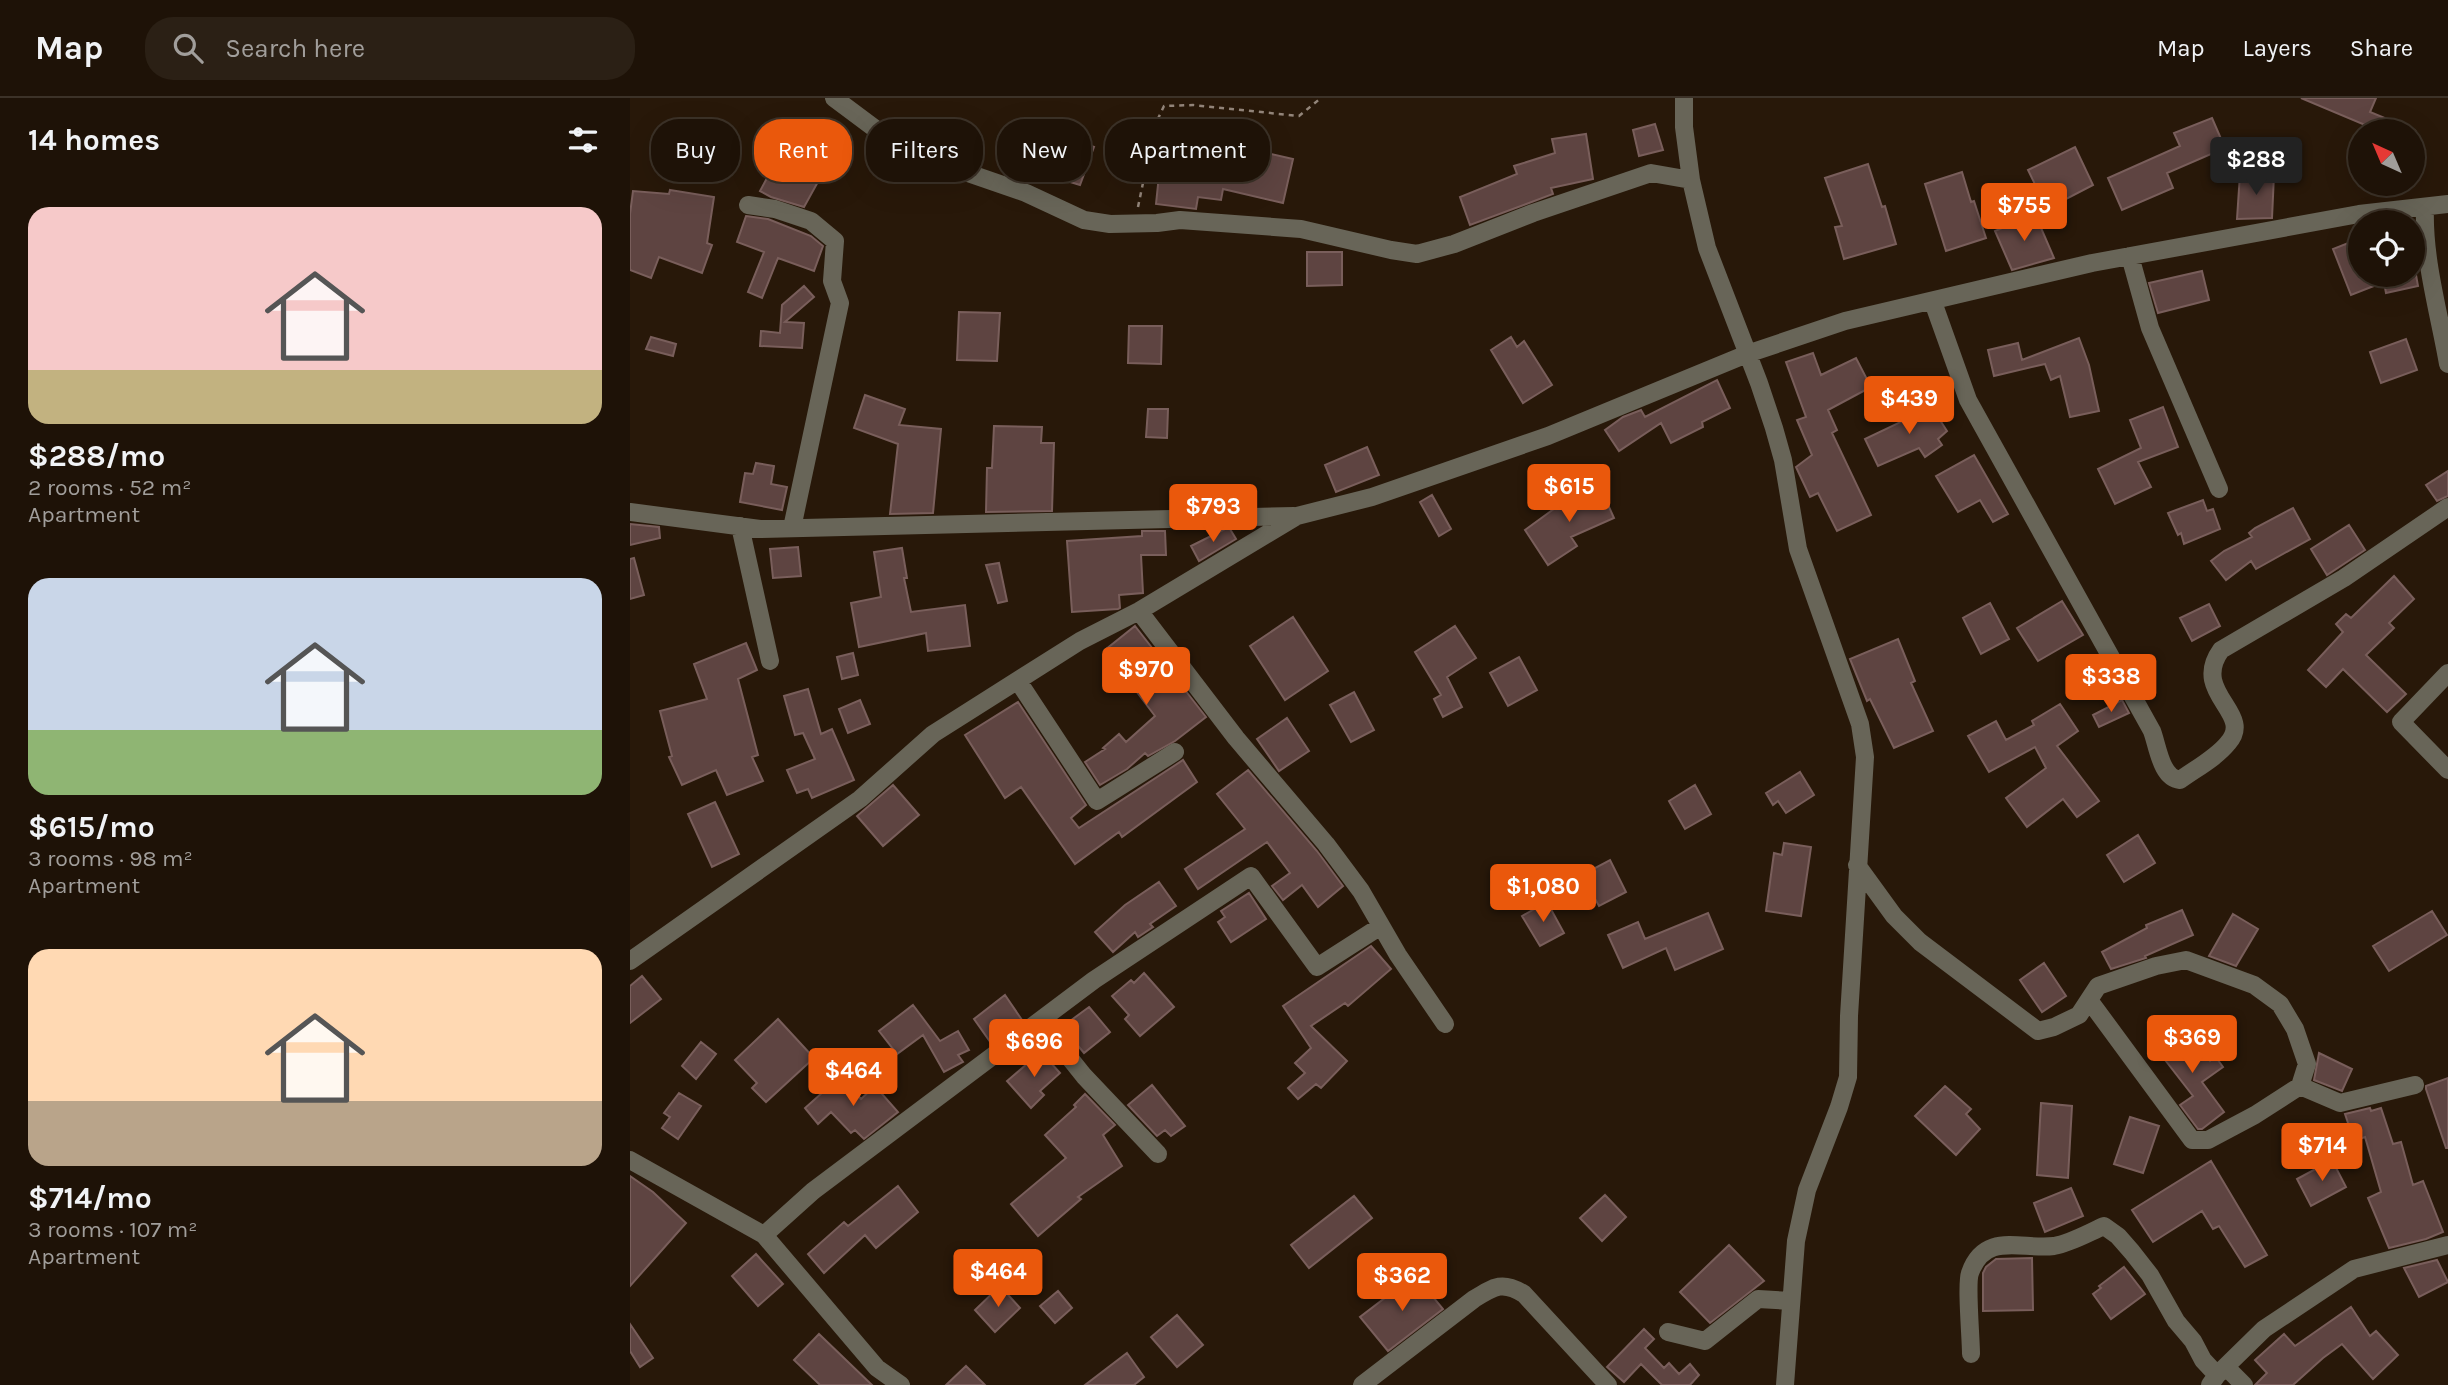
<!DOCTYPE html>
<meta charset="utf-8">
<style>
body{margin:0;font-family:Karla,sans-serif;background:#2b2015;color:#f1f3f6;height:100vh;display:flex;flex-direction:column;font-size:26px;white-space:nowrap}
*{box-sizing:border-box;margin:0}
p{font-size:23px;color:#a19e9b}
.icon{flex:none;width:38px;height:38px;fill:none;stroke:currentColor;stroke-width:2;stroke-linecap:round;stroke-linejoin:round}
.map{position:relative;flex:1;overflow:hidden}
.drawer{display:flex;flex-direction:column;background:#1e1207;width:630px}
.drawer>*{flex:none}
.banner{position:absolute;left:21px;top:21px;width:665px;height:63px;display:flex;gap:14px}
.needle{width:46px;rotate:316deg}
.fabs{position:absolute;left:1718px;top:21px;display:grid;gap:14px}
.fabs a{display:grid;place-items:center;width:77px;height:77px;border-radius:50%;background:#1e1207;box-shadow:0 7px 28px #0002,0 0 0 2px #3c3228;font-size:35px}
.price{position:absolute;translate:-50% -60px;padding:0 16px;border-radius:7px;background:#ea580c;color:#fff;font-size:23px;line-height:46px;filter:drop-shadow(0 2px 4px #0008)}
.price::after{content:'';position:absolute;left:50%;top:42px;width:21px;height:16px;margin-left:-10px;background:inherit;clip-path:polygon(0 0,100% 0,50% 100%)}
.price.current{background:#222;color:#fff}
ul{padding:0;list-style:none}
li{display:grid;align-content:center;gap:14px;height:371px;padding:0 28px}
li span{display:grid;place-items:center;height:217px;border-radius:21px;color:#555}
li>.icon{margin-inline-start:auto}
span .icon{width:126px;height:126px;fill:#fffc;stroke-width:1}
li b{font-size:30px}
h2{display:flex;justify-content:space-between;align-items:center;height:84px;padding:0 28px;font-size:30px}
.tag{padding:0 24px;border-radius:28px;background:#1e1207;box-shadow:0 7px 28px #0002,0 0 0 2px #3c3228;font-size:24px;line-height:63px}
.tag.current{background:#ea580c;color:#fff}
header{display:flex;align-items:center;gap:42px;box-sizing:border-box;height:98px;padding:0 35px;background:#1e1207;border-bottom:2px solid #3c3228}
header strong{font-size:33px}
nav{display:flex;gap:38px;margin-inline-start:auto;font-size:24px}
.search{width:490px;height:63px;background:#2b2015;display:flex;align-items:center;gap:18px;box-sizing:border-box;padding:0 24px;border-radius:28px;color:#a19e9b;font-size:26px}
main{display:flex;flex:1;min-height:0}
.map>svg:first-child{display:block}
.building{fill:#5e4441;stroke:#795e5b;stroke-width:2}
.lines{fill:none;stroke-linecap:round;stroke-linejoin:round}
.path{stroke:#93857a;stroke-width:2.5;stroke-dasharray:5 5;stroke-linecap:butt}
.minor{stroke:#686558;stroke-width:18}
</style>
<header>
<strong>Map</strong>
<div class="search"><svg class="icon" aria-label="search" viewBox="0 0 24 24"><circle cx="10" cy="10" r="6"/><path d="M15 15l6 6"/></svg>Search here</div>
<nav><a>Map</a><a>Layers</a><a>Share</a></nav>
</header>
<main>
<section class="drawer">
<h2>14 homes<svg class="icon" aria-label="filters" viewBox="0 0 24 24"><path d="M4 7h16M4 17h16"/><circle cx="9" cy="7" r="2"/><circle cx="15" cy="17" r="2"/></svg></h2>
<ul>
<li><span style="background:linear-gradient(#f6c9c9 75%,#c2b280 0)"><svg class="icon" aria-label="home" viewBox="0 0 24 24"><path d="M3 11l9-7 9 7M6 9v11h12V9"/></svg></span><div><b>$288/mo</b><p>2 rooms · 52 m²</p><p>Apartment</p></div></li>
<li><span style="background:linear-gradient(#c9d6e8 70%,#8fb573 0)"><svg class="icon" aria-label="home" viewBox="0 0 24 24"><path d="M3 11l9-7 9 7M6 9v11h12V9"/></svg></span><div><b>$615/mo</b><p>3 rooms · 98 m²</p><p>Apartment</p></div></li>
<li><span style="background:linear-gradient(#ffd9b3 70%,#b9a48a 0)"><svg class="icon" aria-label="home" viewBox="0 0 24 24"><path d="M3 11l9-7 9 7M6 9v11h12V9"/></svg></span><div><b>$714/mo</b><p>3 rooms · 107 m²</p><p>Apartment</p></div></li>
</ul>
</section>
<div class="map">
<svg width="1818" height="1287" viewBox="0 0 1818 1287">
<rect width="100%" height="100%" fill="#281809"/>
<!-- building -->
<path class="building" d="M 1671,0 L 1746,0 L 1740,14 L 1786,33 L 1738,33 L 1740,29 Z
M 1582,20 L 1595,50 L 1537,75 L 1543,90 L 1492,112 L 1478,80 L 1550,48 L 1544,35 Z
M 1025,26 L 1033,52 L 1009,58 L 1003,32 Z
M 956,36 L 963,81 L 921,90 L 923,96 L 840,127 L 830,99 L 887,76 L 884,68 L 925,55 L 922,41 Z
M 427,37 L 464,49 L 450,87 L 414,76 Z
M 533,39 L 592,45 L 663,61 L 653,105 L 593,91 L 591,102 L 568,99 L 566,111 L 526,106 Z
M 1445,49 L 1463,87 L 1417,111 L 1398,72 Z
M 153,50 L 194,73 L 174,109 L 141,99 L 130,93 Z
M 1238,66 L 1252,109 L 1255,108 L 1266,146 L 1214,161 L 1205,129 L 1212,128 L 1195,80 Z
M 1332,74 L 1341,104 L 1344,103 L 1356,140 L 1316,153 L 1295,86 Z
M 1610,76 L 1644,77 L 1642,120 L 1607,121 Z
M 40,92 L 84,99 L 77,145 L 82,147 L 72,175 L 29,159 L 21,180 L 0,172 L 0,116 L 3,93 L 39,96 Z
M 1405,116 L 1424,160 L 1382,172 L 1365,133 Z
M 116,118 L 138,121 L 181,138 L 193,148 L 184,173 L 148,160 L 132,200 L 118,194 L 134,154 L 107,144 Z
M 1731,140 L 1731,177 L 1786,177 L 1788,188 L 1756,195 L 1754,184 L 1721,197 L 1703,151 Z
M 677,154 L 712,154 L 712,187 L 677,188 Z
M 1572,173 L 1579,202 L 1528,215 L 1519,185 Z
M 174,188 L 184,199 L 155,224 L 174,225 L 172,250 L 130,248 L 131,233 L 150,235 L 152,207 Z
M 329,214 L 370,215 L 367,263 L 327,262 Z
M 499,228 L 532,228 L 531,266 L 498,265 Z
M 21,239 L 46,246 L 43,258 L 16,251 Z
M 881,239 L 887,249 L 894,243 L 922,287 L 893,305 L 861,252 Z
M 1449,240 L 1459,267 L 1469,313 L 1440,319 L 1430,278 L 1421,282 L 1415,266 L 1364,278 L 1358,252 L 1388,245 L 1392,262 Z
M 1776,241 L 1787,272 L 1751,285 L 1740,254 Z
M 1183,255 L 1191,277 L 1226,260 L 1241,289 L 1198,312 L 1207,332 L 1202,335 L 1241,417 L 1207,433 L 1188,395 L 1180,399 L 1166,369 L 1182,357 L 1167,322 L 1176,319 L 1156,264 Z
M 1087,282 L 1100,310 L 1072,324 L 1073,329 L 1041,345 L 1031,325 L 989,353 L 975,332 L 993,319 L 1011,312 L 1015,319 Z
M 235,297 L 275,311 L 269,327 L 311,331 L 303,415 L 260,416 L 268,346 L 224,330 Z
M 1304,302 L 1313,315 L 1308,319 L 1317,333 L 1308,341 L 1312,347 L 1295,359 L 1289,350 L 1248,368 L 1235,341 L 1275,322 Z
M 1533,309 L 1548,349 L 1508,364 L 1521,389 L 1485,406 L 1468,371 L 1511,350 L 1500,322 Z
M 518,311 L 538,311 L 537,340 L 516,339 Z
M 364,328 L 412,329 L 411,345 L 424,345 L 422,413 L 356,414 L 357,370 L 362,370 Z
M 737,349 L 749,377 L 706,394 L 695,367 Z
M 1344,357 L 1378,416 L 1363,424 L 1350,402 L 1328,414 L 1306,378 Z
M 126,365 L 144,368 L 141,386 L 157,389 L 152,412 L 110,404 L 115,375 L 123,376 Z
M 1818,373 L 1818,398 L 1807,403 L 1796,387 Z
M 969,387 L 984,420 L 941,439 L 947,448 L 918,467 L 895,432 L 932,405 Z
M 802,397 L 821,431 L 809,438 L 790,404 Z
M 1573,402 L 1577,413 L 1583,411 L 1590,431 L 1554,446 L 1551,435 L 1548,437 L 1538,415 Z
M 1663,410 L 1680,441 L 1626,471 L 1621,463 L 1596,482 L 1581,463 L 1594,453 L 1622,439 L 1619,435 L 1625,430 Z
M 0,426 L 29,429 L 30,440 L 0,447 Z
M 1719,427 L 1735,452 L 1697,477 L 1681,451 Z
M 595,431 L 600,431 L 606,441 L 569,463 L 561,448 Z
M 512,433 L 535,433 L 536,457 L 511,457 L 513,495 L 489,497 L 490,510 L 488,511 L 442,514 L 437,443 L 512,438 Z
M 168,449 L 171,478 L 143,480 L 140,451 Z
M 272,450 L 277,480 L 274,480 L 281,514 L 335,507 L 340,548 L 298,553 L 296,535 L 229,549 L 221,505 L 251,499 L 244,454 Z
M 4,460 L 14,497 L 0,501 L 0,461 Z
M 369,465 L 377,503 L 368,505 L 356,467 Z
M 1764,478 L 1784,501 L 1759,525 L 1764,530 L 1736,557 L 1776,596 L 1757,614 L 1713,571 L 1696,589 L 1678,572 L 1713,534 L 1706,526 L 1716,516 L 1721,520 Z
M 1432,503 L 1453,537 L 1408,563 L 1387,530 Z
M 1360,505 L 1379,541 L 1351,556 L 1333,520 Z
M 1579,506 L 1590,528 L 1562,543 L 1550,520 Z
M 663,519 L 698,573 L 655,602 L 620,548 Z
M 505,528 L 576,619 L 545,643 L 518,658 L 515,655 L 497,671 L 470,687 L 455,664 L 475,651 L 473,650 L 489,636 L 496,644 L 525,618 L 475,552 Z
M 825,528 L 846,560 L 817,579 L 832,609 L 813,619 L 804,601 L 811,597 L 785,554 Z
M 1268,541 L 1285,583 L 1281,585 L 1303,633 L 1264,650 L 1240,601 L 1237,603 L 1220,561 Z
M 116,545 L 127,572 L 108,581 L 128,657 L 122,659 L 133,683 L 97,697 L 86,672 L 52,687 L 39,659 L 42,658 L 30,613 L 77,601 L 64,566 Z
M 223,555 L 228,577 L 212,581 L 207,559 Z
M 889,559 L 907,592 L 878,608 L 860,575 Z
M 178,591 L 191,636 L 202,631 L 224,682 L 182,700 L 178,691 L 167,695 L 157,672 L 185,661 L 173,635 L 165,637 L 154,598 Z
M 724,594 L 744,632 L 721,644 L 700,607 Z
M 230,602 L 240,626 L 218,635 L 209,611 Z
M 1492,602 L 1499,615 L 1469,629 L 1463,617 Z
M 388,604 L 456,707 L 441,720 L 449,730 L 553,662 L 567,684 L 492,739 L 489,734 L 445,766 L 391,689 L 375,700 L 335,637 Z
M 1430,606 L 1448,633 L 1427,648 L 1469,703 L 1447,719 L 1433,701 L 1397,729 L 1376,700 L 1416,670 L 1405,649 L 1359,674 L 1338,638 L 1366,623 L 1376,642 L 1404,627 L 1402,623 Z
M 657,620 L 679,653 L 649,673 L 627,641 Z
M 618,672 L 687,753 L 713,788 L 688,809 L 672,787 L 653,802 L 642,788 L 660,775 L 637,744 L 568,791 L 555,771 L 615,731 L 587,696 Z
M 1170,674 L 1184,697 L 1156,715 L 1148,703 L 1143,707 L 1136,695 Z
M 263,687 L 289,717 L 253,748 L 227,718 Z
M 1065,687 L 1081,716 L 1055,731 L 1039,703 Z
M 85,704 L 109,756 L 82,769 L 58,716 Z
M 1508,737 L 1525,765 L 1494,784 L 1477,757 Z
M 1154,745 L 1181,749 L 1171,818 L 1136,813 L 1144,755 L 1152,757 Z
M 980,762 L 996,794 L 969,808 L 952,777 Z
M 529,784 L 546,808 L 520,826 L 523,829 L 508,839 L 505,834 L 483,854 L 465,834 L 495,807 Z
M 619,795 L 636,821 L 601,844 L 588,824 L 595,819 L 591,813 Z
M 917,804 L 934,835 L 910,848 L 892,818 Z
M 1552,812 L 1563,837 L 1515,858 L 1516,860 L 1481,871 L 1472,854 L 1517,830 L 1516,827 Z
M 1802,813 L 1817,837 L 1759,873 L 1743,848 Z
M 1078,815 L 1093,851 L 1045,872 L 1036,850 L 993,870 L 978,837 L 1008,824 L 1015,841 Z
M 1603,816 L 1628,831 L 1606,868 L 1579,858 Z
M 741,848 L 761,871 L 718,908 L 715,905 L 681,928 L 717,963 L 691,990 L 686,986 L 668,1001 L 658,990 L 675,975 L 665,965 L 681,950 L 653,908 Z
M 1414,865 L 1436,898 L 1412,914 L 1390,882 Z
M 514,875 L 544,909 L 510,938 L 495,921 L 499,917 L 482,898 L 501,882 L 504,885 Z
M 12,878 L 31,901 L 0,925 L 0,888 Z
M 375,897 L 392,922 L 361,945 L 344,921 Z
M 283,907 L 310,943 L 328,933 L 339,952 L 328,957 L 333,964 L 314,974 L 293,937 L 267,956 L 249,933 Z
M 459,909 L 480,934 L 454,955 L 435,932 L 442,925 L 440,923 Z
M 148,921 L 184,960 L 136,1004 L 122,990 L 127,985 L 105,962 Z
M 1556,926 L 1580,963 L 1585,958 L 1593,969 L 1572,984 L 1594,1014 L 1572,1031 L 1568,1031 L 1550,1007 L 1563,998 L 1525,949 Z
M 71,944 L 86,956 L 66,981 L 52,968 Z
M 411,954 L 430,975 L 410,993 L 414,997 L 401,1010 L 377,983 Z
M 1689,955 L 1722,971 L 1712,993 L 1684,982 Z
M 211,978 L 231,1001 L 245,988 L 268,1014 L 234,1041 L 225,1032 L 221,1035 L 201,1014 L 188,1026 L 175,1010 Z
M 1818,980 L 1818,1050 L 1816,1050 L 1796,991 L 1796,988 Z
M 522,987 L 555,1028 L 541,1038 L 535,1032 L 527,1038 L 498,1007 Z
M 1315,988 L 1341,1011 L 1336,1016 L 1350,1031 L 1326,1057 L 1285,1018 Z
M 49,995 L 71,1008 L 48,1041 L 32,1030 L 40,1019 L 34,1015 Z
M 455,996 L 485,1027 L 473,1037 L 492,1068 L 448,1099 L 451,1101 L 408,1138 L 381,1106 L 436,1060 L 415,1037 L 446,1009 L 444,1007 Z
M 1411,1005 L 1442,1008 L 1438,1080 L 1407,1077 Z
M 1740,1010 L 1741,1013 L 1751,1010 L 1763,1046 L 1771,1044 L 1783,1087 L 1793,1083 L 1813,1134 L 1796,1141 L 1759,1150 L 1738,1100 L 1751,1094 L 1735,1039 L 1724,1043 L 1715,1016 Z
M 1500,1019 L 1529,1028 L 1513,1075 L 1484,1066 Z
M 1702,1062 L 1716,1089 L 1681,1108 L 1667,1081 Z
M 1581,1063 L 1637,1157 L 1615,1169 L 1589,1128 L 1583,1131 L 1572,1113 L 1523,1144 L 1502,1112 Z
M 0,1078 L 23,1094 L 56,1125 L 0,1188 Z
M 268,1088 L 288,1114 L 246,1150 L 235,1137 L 194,1175 L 178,1156 L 214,1124 L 218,1128 Z
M 1441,1090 L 1453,1118 L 1415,1134 L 1404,1105 Z
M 975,1097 L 996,1119 L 972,1143 L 950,1120 Z
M 724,1098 L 742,1120 L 679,1170 L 661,1147 Z
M 1099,1147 L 1134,1183 L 1080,1225 L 1050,1194 Z
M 126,1156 L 153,1186 L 128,1208 L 102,1178 Z
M 1402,1160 L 1403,1212 L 1353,1213 L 1353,1175 L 1356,1169 L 1366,1161 Z
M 1807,1162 L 1818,1184 L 1789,1199 L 1774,1170 Z
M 1494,1169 L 1515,1196 L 1481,1221 L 1463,1196 L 1471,1190 L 1469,1188 Z
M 785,1177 L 813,1211 L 758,1253 L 730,1219 Z
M 370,1188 L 390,1210 L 365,1234 L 345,1212 Z
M 428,1193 L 442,1210 L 425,1225 L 410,1208 Z
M 1721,1209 L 1740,1238 L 1746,1233 L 1768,1257 L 1743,1281 L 1712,1246 L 1693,1260 L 1663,1287 L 1625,1287 L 1637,1275 L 1625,1262 L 1654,1236 L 1665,1248 Z
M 547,1217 L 573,1247 L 547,1269 L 521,1239 Z
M 0,1226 L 23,1260 L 10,1269 L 0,1253 Z
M 1014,1231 L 1024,1241 L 1015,1250 L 1034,1270 L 1039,1265 L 1049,1276 L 1060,1266 L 1069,1277 L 1060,1287 L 1032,1287 L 1011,1266 L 994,1284 L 977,1269 Z
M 189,1236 L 242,1287 L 190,1287 L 164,1262 Z
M 497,1255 L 514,1279 L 504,1287 L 455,1287 Z
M 336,1268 L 355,1287 L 316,1287 Z"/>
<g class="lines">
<!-- path -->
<path class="path" d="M 508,109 L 525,27 L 534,8 L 563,7 L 669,18 L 691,0"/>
<!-- minor -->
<path class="minor" d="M 204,0 L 287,62 L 338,75 L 396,95 L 454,122 L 480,126 L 527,125 L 550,122 L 671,131 L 761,152 L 787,156 L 824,146 L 903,115 L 1021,75 L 1061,82
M 1054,0 L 1054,29 L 1061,82 L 1077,150 L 1129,285 L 1144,330 L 1153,362 L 1168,451 L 1230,626 L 1235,659 L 1219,918 L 1218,979 L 1209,1009 L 1177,1092 L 1166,1143 L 1155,1287
M 118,107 L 145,111 L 181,123 L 205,143 L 202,183 L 210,205 L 162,430
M 1795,109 C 1793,161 1809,214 1818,266
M 1500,158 L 1520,230 L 1589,391
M 1303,204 L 1338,302 L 1522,633 C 1528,649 1531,680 1550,682 C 1565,671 1586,660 1598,645 C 1625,615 1560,595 1591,552 L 1714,480 L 1818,409
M 0,414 L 130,431 L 664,418
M 110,428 L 140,563
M 509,513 L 606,640 L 696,746 L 731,793 L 768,857 L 815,926
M 1818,575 L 1771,624 L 1818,672
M 388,583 L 467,703 L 545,654
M 1227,767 L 1264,818 L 1290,844 L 1408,933 L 1424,929 L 1449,917 L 1468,888 L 1526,868 L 1556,862 L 1624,887 L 1650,906 L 1665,931 L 1677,966 L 1670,988 L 1625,1017 L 1578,1042 L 1562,1042 L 1459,902
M 0,863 L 230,701 L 303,636 L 450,543 L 509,513 L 667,418 L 742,399 L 918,338 L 1117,256 L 1215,223 L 1462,165 L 1729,116 L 1818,106
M 410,923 L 454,978 L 528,1056
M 1670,988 L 1710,1005 L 1785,987
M 0,1062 L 134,1137 L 247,1270 L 271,1287
M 134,1137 L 183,1093 L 464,882 L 621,778 L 687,869 L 751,828
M 1038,1234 L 1075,1243 L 1128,1201 L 1161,1203
M 1341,1256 C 1341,1240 1336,1186 1340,1175 C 1355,1133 1391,1152 1424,1148 C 1441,1145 1458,1135 1474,1128 L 1488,1138 L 1502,1154 L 1520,1177 L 1546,1223 L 1563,1243 L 1573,1262 L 1587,1277
M 1597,1270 L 1614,1287
M 732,1287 L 844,1201 C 865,1188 873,1183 894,1196 L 978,1287
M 1580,1287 L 1587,1277 L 1634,1231 L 1724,1171 L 1818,1147"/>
</g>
</svg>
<div class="fabs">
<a><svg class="needle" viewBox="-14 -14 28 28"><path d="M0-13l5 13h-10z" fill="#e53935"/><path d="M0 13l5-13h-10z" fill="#a19e9b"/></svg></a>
<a><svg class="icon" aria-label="locate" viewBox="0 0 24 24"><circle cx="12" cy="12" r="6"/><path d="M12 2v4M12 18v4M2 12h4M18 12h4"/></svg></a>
</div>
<b class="price current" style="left:1626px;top:99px">$288</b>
<b class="price" style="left:1394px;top:145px">$755</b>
<b class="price" style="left:1279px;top:338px">$439</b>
<b class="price" style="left:939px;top:426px">$615</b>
<b class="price" style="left:583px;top:446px">$793</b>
<b class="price" style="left:516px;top:609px">$970</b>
<b class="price" style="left:1481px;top:616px">$338</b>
<b class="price" style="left:913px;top:826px">$1,080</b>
<b class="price" style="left:1562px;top:977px">$369</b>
<b class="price" style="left:404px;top:981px">$696</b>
<b class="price" style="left:223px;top:1010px">$464</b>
<b class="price" style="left:1692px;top:1085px">$714</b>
<b class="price" style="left:368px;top:1211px">$464</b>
<b class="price" style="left:772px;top:1215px">$362</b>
<div class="banner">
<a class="tag">Buy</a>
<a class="tag current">Rent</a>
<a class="tag">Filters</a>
<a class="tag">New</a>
<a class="tag">Apartment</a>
</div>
</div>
</main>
